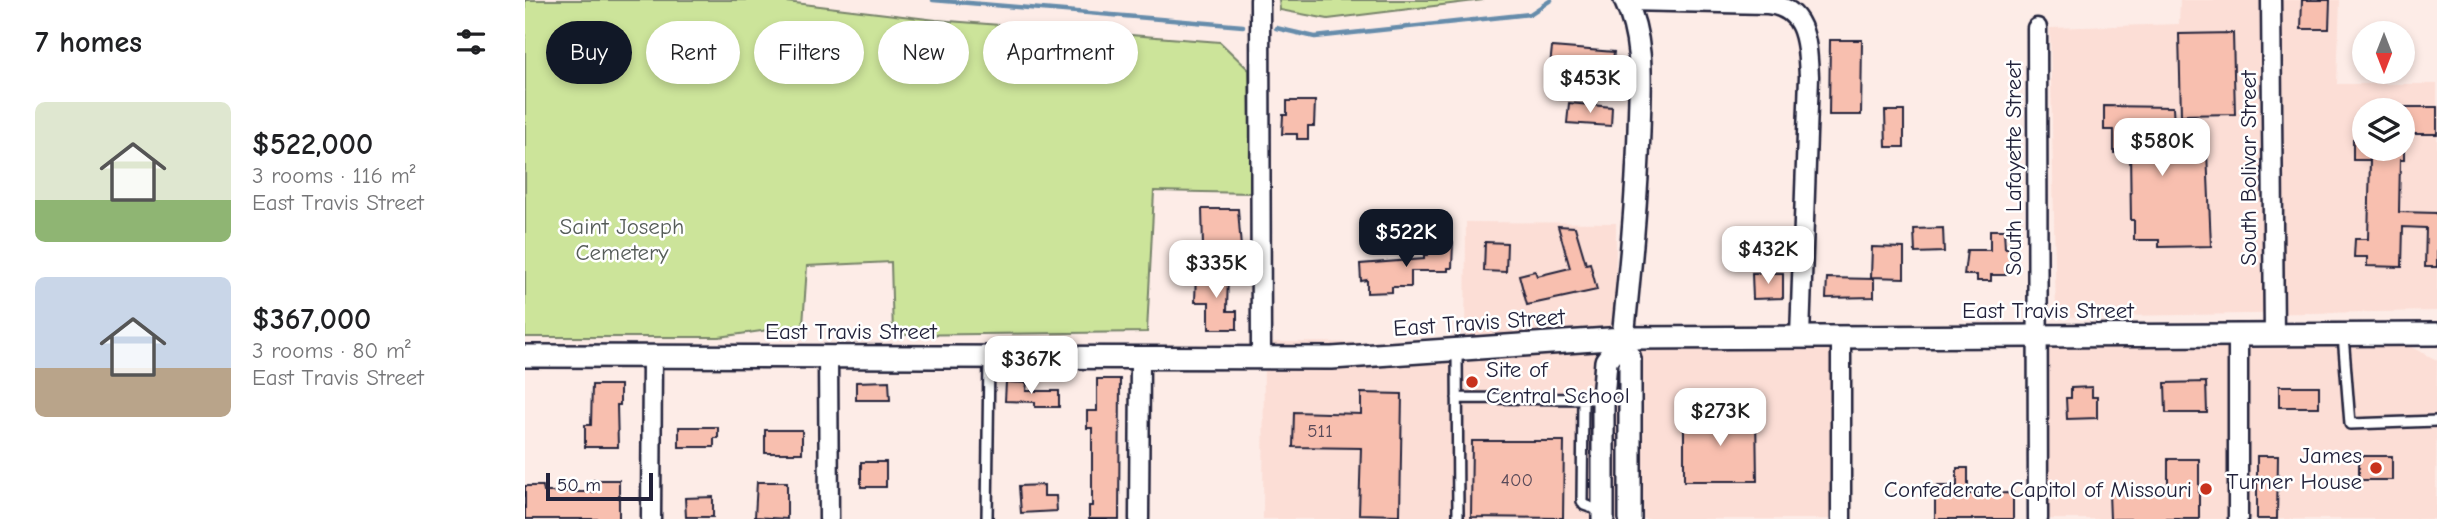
<!DOCTYPE html>
<meta charset="utf-8">
<style>
body{margin:0;font-family:"Comic Neue",sans-serif;background:#f2f2f2;color:#202124;height:100vh;display:flex;flex-direction:column;font-size:26px;white-space:nowrap}
*{box-sizing:border-box;margin:0}
p{font-size:23px;color:#757577}
.icon{flex:none;width:38px;height:38px;fill:none;stroke:currentColor;stroke-width:2;stroke-linecap:round;stroke-linejoin:round}
.map{position:relative;flex:1;overflow:hidden}
.side{display:flex;flex-direction:column;background:#fff;width:525px}
.side>*{flex:none}
.guide{position:absolute;left:21px;top:21px;width:665px;height:63px;display:flex;gap:14px}
.needle{width:46px;rotate:180deg}
.tools{position:absolute;left:1827px;top:21px;display:grid;gap:14px}
.tools a{display:grid;place-items:center;width:63px;height:63px;border-radius:50%;background:#fff;box-shadow:0 4px 10px #0003;font-size:35px}
.scale{position:absolute;left:21px;bottom:18px;width:107px;box-sizing:border-box;padding-left:7px;border:4px solid #22223b;border-top:0;font-size:19px;line-height:24px;white-space:nowrap;color:#22223b;-webkit-text-stroke:5px #fff;paint-order:stroke}
.price{position:absolute;translate:-50% -60px;padding:0 16px;border-radius:14px;background:#fff;color:#222;font-size:23px;line-height:46px;filter:drop-shadow(0 2px 4px #0008)}
.price::after{content:'';position:absolute;left:50%;top:42px;width:21px;height:16px;margin-left:-10px;background:inherit;clip-path:polygon(0 0,100% 0,50% 100%)}
.price.current{background:#111827;color:#fff}
ul{padding:0;list-style:none}
li{display:flex;align-items:center;gap:21px;height:175px;padding:0 35px}
li span{display:grid;place-items:center;flex:none;width:196px;height:140px;border-radius:10px;color:#555}
li>.icon{margin-inline-start:auto}
span .icon{width:84px;height:84px;fill:#fffc;stroke-width:1}
li b{font-size:30px}
h2{display:flex;justify-content:space-between;align-items:center;height:84px;padding:0 35px;font-size:30px}
.tag{padding:0 24px;border-radius:32px;background:#fff;box-shadow:0 4px 10px #0003;font-size:24px;line-height:63px}
.tag.current{background:#111827;color:#fff}
main{display:flex;flex:1;min-height:0}
.map>svg:first-child{display:block}
.built{fill:#fcded6;fill-rule:evenodd}
.green{fill:#cce49a;stroke:#77836a;stroke-width:2}
.lines{fill:none;stroke-linecap:round;stroke-linejoin:round}
.stream{stroke:#668cab;stroke-width:4.5}
.building{fill:#f8bfaf;stroke:#22223b;stroke-width:2}
.service-casing{stroke:#22223b;stroke-width:14}
.minor-casing{stroke:#22223b;stroke-width:23}
.tertiary-casing{stroke:#22223b;stroke-width:26}
.service{stroke:#fff;stroke-width:9}
.minor{stroke:#fff;stroke-width:18}
.tertiary{stroke:#fff;stroke-width:21}
.poi-dot{fill:#c8321e;stroke:#fff;stroke-width:2.5}
.labels{text-anchor:middle;stroke-width:5;stroke-linejoin:round;paint-order:stroke}
.number-label{font-size:19px;fill:#584958}
.street-label{font-size:23px;fill:#22223b;stroke:#fff}
.park-label{font-size:23px;fill:#555c58;stroke:#fff}
.poi-label{font-size:23px;fill:#22223b;stroke:#fff;text-anchor:end}
</style>
<main>
<section class="side">
<h2>7 homes<svg class="icon" aria-label="filters" viewBox="0 0 24 24"><path d="M4 7h16M4 17h16"/><circle cx="9" cy="7" r="2"/><circle cx="15" cy="17" r="2"/></svg></h2>
<ul>
<li><span style="background:linear-gradient(#dfe7d0 70%,#8fb573 0)"><svg class="icon" aria-label="home" viewBox="0 0 24 24"><path d="M3 11l9-7 9 7M6 9v11h12V9"/></svg></span><div><b>$522,000</b><p>3 rooms · 116 m²</p><p>East Travis Street</p></div></li>
<li><span style="background:linear-gradient(#c9d6e8 65%,#b9a48a 0)"><svg class="icon" aria-label="home" viewBox="0 0 24 24"><path d="M3 11l9-7 9 7M6 9v11h12V9"/></svg></span><div><b>$367,000</b><p>3 rooms · 80 m²</p><p>East Travis Street</p></div></li>
</ul>
</section>
<div class="map">
<svg width="1912" height="519" viewBox="0 0 1912 519">
<rect width="100%" height="100%" fill="#fdece7"/>
<filter id="ink" filterUnits="userSpaceOnUse"><feTurbulence type="fractalNoise" baseFrequency=".0143" numOctaves="2"/><feDisplacementMap in="SourceGraphic" scale="14" xChannelSelector="R" yChannelSelector="G"/><feConvolveMatrix kernelMatrix="1 2 1 2 8 2 1 2 1" color-interpolation-filters="sRGB"/></filter>
<g filter="url(#ink)">
<!-- built -->
<path class="built" d="M 1655,0 L 1815,0 L 1812,84 L 1912,84 L 1912,311 L 1531,317 L 1525,28 L 1654,24 ZM 1839,110 L 1878,110 L 1878,149 L 1839,149 Z
M 941,222 L 1091,223 L 1090,336 L 1320,338 L 1319,519 L 738,519 L 739,342 L 940,343 Z
M 1884,346 L 1912,360 L 1911,519 L 1521,519 L 1520,347 Z"/>
<!-- green -->
<path class="green" d="M 0,0 L 245,0 L 411,20 L 695,42 L 724,70 L 726,193 L 629,191 L 622,332 L 368,335 L 366,262 L 282,266 L 278,325 L 194,337 L 0,337 Z
M 754,0 L 958,0 L 803,19 L 755,10 Z"/>
<g class="lines">
<!-- stream -->
<path class="stream" d="M 408,0 L 718,26
M 751,28 L 790,37 L 1005,14 L 1026,0"/>
</g>
<!-- building -->
<path class="building" d="M 1777,0 L 1805,0 L 1804,29 L 1776,29 Z
M 1708,33 L 1710,114 L 1656,115 L 1654,34 Z
M 1305,40 L 1337,40 L 1336,115 L 1304,115 Z
M 1027,47 L 1089,52 L 1087,72 L 1025,66 Z
M 762,101 L 790,101 L 789,126 L 783,126 L 783,139 L 772,139 L 772,134 L 757,134 L 758,115 L 762,115 Z
M 1044,103 L 1087,107 L 1086,126 L 1042,123 Z
M 1579,106 L 1648,107 L 1649,125 L 1645,125 L 1646,152 L 1682,152 L 1686,246 L 1634,247 L 1634,240 L 1609,240 L 1609,220 L 1606,220 L 1605,152 L 1589,153 L 1589,130 L 1579,130 Z
M 1878,107 L 1912,107 L 1912,134 L 1878,134 Z
M 1360,111 L 1379,111 L 1379,147 L 1361,147 Z
M 1828,139 L 1839,139 L 1839,149 L 1879,149 L 1879,160 L 1875,160 L 1874,212 L 1912,213 L 1912,267 L 1900,267 L 1901,228 L 1878,227 L 1877,267 L 1842,266 L 1842,257 L 1829,257 L 1830,239 L 1843,239 L 1845,160 L 1828,160 Z
M 677,209 L 713,209 L 716,248 L 678,247 Z
M 1033,226 L 1050,227 L 1061,264 L 1065,263 L 1072,290 L 1002,305 L 994,275 L 1010,271 L 1012,276 L 1045,268 Z
M 1418,228 L 1419,252 L 1390,253 L 1389,229 Z
M 1465,230 L 1479,230 L 1480,248 L 1487,248 L 1487,270 L 1481,270 L 1481,275 L 1466,275 L 1466,281 L 1452,281 L 1452,275 L 1439,275 L 1442,250 L 1465,250 Z
M 904,242 L 928,243 L 927,268 L 923,268 L 923,271 L 886,271 L 886,287 L 867,287 L 867,292 L 842,293 L 842,280 L 836,281 L 835,264 L 899,259 L 899,255 L 903,255 Z
M 960,242 L 982,243 L 981,272 L 959,271 Z
M 1347,247 L 1379,248 L 1379,278 L 1346,277 Z
M 671,273 L 703,273 L 702,311 L 712,311 L 712,329 L 684,329 L 684,302 L 670,302 Z
M 1227,273 L 1258,273 L 1258,298 L 1228,299 Z
M 1302,278 L 1349,279 L 1349,297 L 1301,298 Z
M 572,379 L 595,379 L 594,519 L 564,519 L 564,506 L 567,506 L 567,428 L 562,428 L 562,411 L 572,411 Z
M 364,381 L 365,400 L 331,400 L 331,382 Z
M 481,382 L 502,383 L 501,391 L 534,391 L 534,407 L 510,407 L 510,402 L 480,401 Z
M 1681,382 L 1682,413 L 1641,413 L 1640,383 Z
M 67,385 L 95,385 L 95,405 L 92,405 L 93,447 L 60,447 L 60,425 L 66,425 Z
M 1754,386 L 1794,386 L 1794,407 L 1754,407 Z
M 1567,387 L 1567,397 L 1572,397 L 1572,418 L 1542,419 L 1541,398 L 1546,398 L 1546,388 Z
M 836,393 L 877,394 L 875,515 L 834,514 L 836,448 L 768,447 L 769,412 L 836,414 Z
M 1159,414 L 1231,414 L 1232,481 L 1159,481 Z
M 154,427 L 193,427 L 193,438 L 189,438 L 189,447 L 154,447 Z
M 240,430 L 277,430 L 277,453 L 240,453 Z
M 947,441 L 1039,441 L 1038,518 L 946,517 Z
M 1732,456 L 1753,456 L 1752,519 L 1732,519 Z
M 1834,456 L 1867,456 L 1867,480 L 1834,480 Z
M 1643,459 L 1674,459 L 1674,519 L 1585,519 L 1584,492 L 1643,492 Z
M 336,462 L 361,462 L 361,487 L 336,487 Z
M 1432,468 L 1443,468 L 1443,494 L 1488,493 L 1488,519 L 1410,519 L 1410,486 L 1432,486 Z
M 69,480 L 94,480 L 94,519 L 0,519 L 0,486 L 18,486 L 19,492 L 69,492 Z
M 232,482 L 262,482 L 262,519 L 230,517 Z
M 519,485 L 519,496 L 531,496 L 532,511 L 496,513 L 494,486 Z
M 188,497 L 188,517 L 161,517 L 160,498 Z"/>
<g class="lines">
<!-- service casing -->
<g class="service-casing">
<path id="service" d="M 1818,335 L 1825,424 L 1912,421
M 932,350 L 933,519
M 932,398 L 1078,399
M 1058,399 L 1057,501 L 1059,505 L 1076,511
M 462,519 L 464,358"/>
</g>
<!-- minor casing -->
<g class="minor-casing">
<path id="minor" d="M 735,0 L 736,358
M 1746,0 L 1749,335
M 1101,1 L 1242,4 C 1282,7 1282,43 1284,76 L 1275,337
M 1512,28 L 1513,519
M 1316,337 L 1316,519
M 303,357 L 304,519
M 126,519 L 127,357
M 614,519 L 615,359
M 1713,519 L 1713,335"/>
</g>
<!-- tertiary casing -->
<g class="tertiary-casing">
<path id="tertiary" d="M 1100,0 C 1120,41 1115,86 1114,131 C 1112,200 1105,269 1098,338 L 1105,359 L 1105,519
M 0,356 L 807,358 L 1098,338 L 1912,334
M 1078,519 L 1078,399 L 1081,361 L 1098,338"/>
</g>
<!-- service -->
<use href="#service" class="service"/>
<!-- minor -->
<use href="#minor" class="minor"/>
<!-- tertiary -->
<use href="#tertiary" class="tertiary"/>
</g>
</g>
<!-- markers -->
<g class="poi-dot">
<circle cx="947" cy="382" r="7"/>
<circle cx="1851" cy="468" r="7"/>
<circle cx="1681" cy="489" r="7"/>
</g>
<g class="labels">
<!-- number labels -->
<g class="number-label">
<text x="795" y="437">511</text>
<text x="992" y="486">400</text>
</g>
<!-- street labels -->
<g class="street-label">
<text transform="translate(1488 168) rotate(-90)" y="8">South Lafayette Street</text>
<text transform="translate(1723 168) rotate(-90)" y="8">South Bolivar Street</text>
<text x="1523" y="318">East Travis Street</text>
<text transform="translate(954 322) rotate(-4)" y="8">East Travis Street</text>
<text x="326" y="339">East Travis Street</text>
</g>
<!-- park labels -->
<g class="park-label">
<text x="97" y="234">Saint Joseph<tspan x="97" dy="26">Cemetery</tspan></text>
</g>
<!-- poi labels -->
<g class="poi-label">
<text x="961" y="377" text-anchor="start">Site of<tspan x="961" dy="26">Central School</tspan></text>
<text x="1837" y="463">James<tspan x="1837" dy="26">Turner House</tspan></text>
<text x="1667" y="497">Confederate Capitol of Missouri</text>
</g>
</g>
</svg>
<div class="tools">
<a><svg class="needle" viewBox="-14 -14 28 28"><path d="M0-13l5 13h-10z" fill="#e53935"/><path d="M0 13l5-13h-10z" fill="#757577"/></svg></a>
<a><svg class="icon" aria-label="layers" viewBox="0 0 24 24"><path d="M12 4l9 5-9 5-9-5zM3 14l9 5 9-5"/></svg></a>
</div>
<div class="scale">50 m</div>
<b class="price" style="left:1065px;top:115px">$453K</b>
<b class="price" style="left:1637px;top:178px">$580K</b>
<b class="price current" style="left:881px;top:269px">$522K</b>
<b class="price" style="left:1243px;top:286px">$432K</b>
<b class="price" style="left:691px;top:300px">$335K</b>
<b class="price" style="left:506px;top:396px">$367K</b>
<b class="price" style="left:1195px;top:448px">$273K</b>
<div class="guide">
<a class="tag current">Buy</a>
<a class="tag">Rent</a>
<a class="tag">Filters</a>
<a class="tag">New</a>
<a class="tag">Apartment</a>
</div>
</div>
</main>
